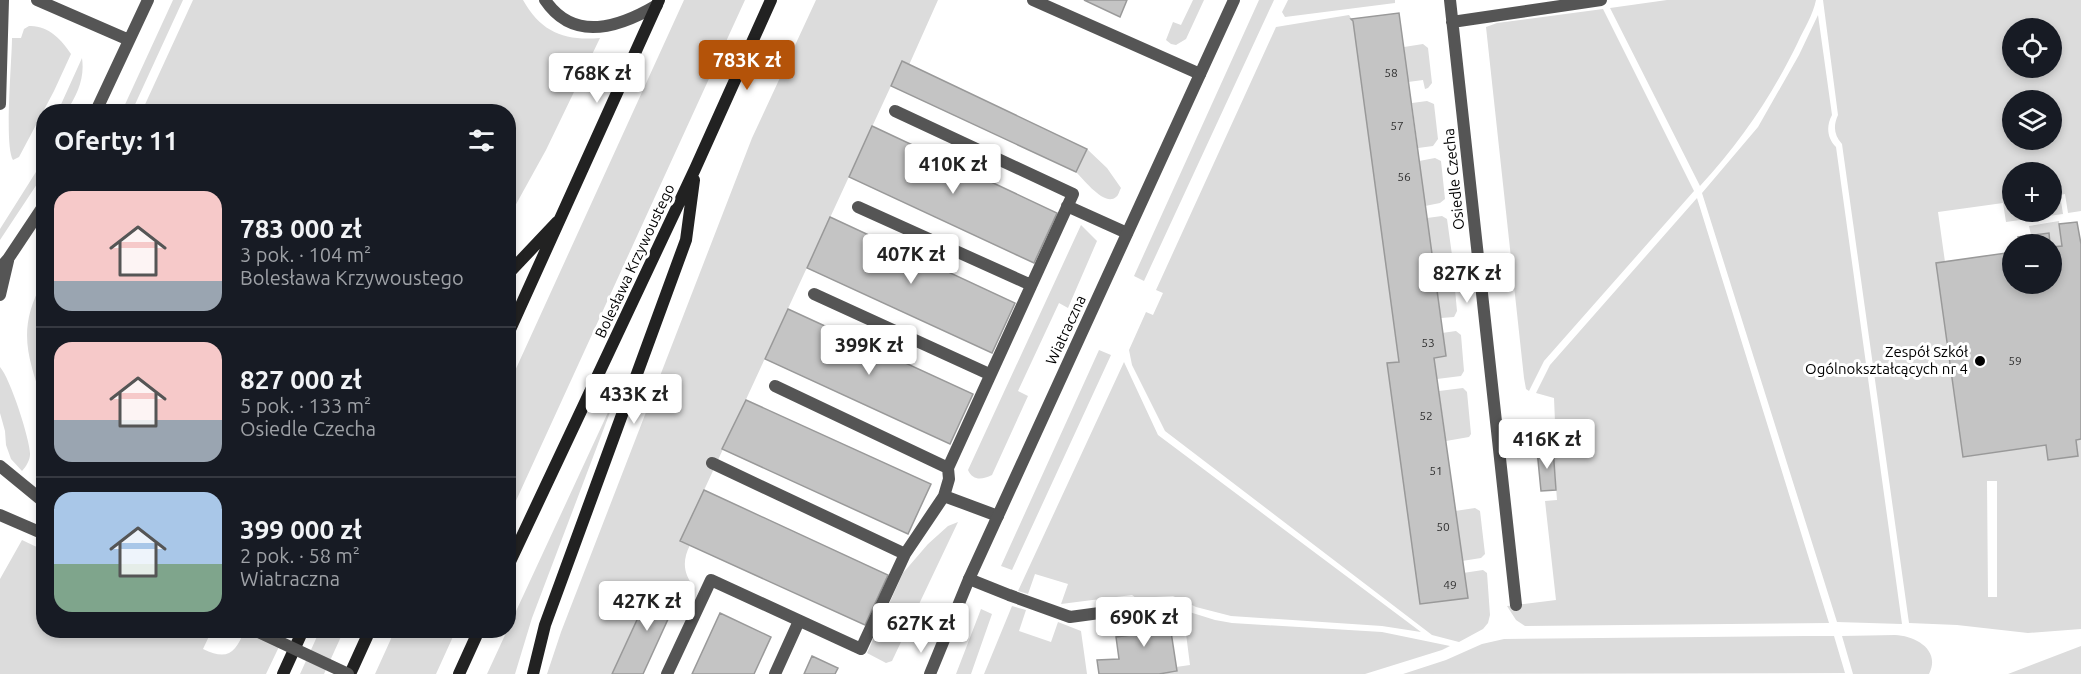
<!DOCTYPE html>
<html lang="pl">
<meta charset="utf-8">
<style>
body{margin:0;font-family:Ubuntu,sans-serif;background:#242831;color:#f1f3f6;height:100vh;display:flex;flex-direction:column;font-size:22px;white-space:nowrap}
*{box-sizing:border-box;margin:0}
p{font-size:20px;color:#9ea1a6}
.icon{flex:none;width:33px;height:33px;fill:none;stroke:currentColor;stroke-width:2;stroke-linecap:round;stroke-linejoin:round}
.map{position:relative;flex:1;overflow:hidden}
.details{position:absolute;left:36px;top:104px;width:480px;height:534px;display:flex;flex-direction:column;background:#171b24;border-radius:24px;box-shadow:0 3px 9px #0003}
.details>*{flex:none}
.fabs{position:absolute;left:2002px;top:18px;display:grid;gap:12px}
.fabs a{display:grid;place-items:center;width:60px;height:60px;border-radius:50%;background:#171b24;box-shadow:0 3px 9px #0003;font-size:30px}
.price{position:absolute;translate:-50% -51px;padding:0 14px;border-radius:6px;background:#fff;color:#222;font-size:20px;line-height:39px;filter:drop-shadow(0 2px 3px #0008)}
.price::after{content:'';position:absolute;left:50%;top:36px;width:18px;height:14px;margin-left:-9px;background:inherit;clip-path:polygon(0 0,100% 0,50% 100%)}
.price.active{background:#b45309;color:#fff}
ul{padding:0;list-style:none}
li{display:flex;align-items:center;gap:18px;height:150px;padding:0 18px}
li+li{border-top:2px solid #363941}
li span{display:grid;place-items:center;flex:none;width:168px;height:120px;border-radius:18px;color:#555}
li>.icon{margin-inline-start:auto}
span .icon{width:72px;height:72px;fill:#fffc;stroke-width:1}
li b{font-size:26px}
h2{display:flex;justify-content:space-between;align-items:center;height:72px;padding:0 18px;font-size:26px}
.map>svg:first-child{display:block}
.green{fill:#dcdcdc;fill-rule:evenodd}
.building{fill:#c4c4c4;stroke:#999;stroke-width:1.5}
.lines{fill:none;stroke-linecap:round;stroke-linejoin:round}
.service{stroke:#555;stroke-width:12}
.minor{stroke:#555;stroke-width:12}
.secondary{stroke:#222;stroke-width:12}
.minor-bridge{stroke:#555;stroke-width:12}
.poi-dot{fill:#000;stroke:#fff;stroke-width:2}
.labels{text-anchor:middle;stroke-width:6;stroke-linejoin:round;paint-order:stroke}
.number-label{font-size:12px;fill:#313131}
.street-label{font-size:15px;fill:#000;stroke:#fff}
.poi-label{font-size:15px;fill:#000;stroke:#fff;text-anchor:end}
</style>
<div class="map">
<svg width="2081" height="674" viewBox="0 0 2081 674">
<rect width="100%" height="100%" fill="#fff"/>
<!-- green -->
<path class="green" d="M 173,0 L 183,0 L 132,111 L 122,111 Z
M 193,0 L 523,0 C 541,32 564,41 600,38 L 546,150 L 509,217 L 508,111 L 142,111 Z
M 684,0 L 745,0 L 509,516 L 509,384 Z
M 816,0 L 938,0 L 909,65 L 902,62 L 681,540 L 690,545 C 682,561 683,574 695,588 L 694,594 L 688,597 L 654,584 L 612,674 L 547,674 L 561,632 L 752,138 Z
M 1193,0 L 1204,0 L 1186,39 L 1176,45 L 1171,44 L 1166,40 L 1173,22 L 1181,25 Z
M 1259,0 L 1274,0 L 1144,281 L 1134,276 Z
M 1288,0 L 1395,0 L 1395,3 L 1285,17 L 1282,12 Z
M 1667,0 L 1816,0 C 1813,15 1804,29 1798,42 C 1772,96 1740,143 1700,186 L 1610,8 Z
M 1823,0 L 2081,0 L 2081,211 L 2068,213 L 2065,194 L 2060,195 L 2063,214 L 2006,222 L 2003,203 L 1938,212 L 1945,262 L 1936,263 L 1963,457 L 2046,445 L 2048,460 L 2078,456 L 2076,440 L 2081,439 L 2081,629 L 2028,633 L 1957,625 L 1909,623 L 1842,144 C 1834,135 1833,126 1838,115 ZM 2013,28 L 2052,28 L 2052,68 L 2013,68 ZM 2013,100 L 2052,100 L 2052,140 L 2013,140 ZM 2013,172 L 2052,172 L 2052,212 L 2013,212 ZM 1987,481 L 1997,481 L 1997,597 L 1988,597 Z
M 1603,9 L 1694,191 L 1544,361 L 1529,391 L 1526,389 L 1524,378 L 1486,27 L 1497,23 Z
M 1349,15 L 1353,21 L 1399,362 L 1388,363 L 1420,604 L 1468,598 L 1463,573 L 1483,570 L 1487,573 L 1490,615 L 1488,623 L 1483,629 L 1459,642 L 1432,635 L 1165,431 L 1132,365 L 1129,350 L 1146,312 L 1153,315 L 1163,293 L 1156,290 L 1276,27 Z
M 1818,15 L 1832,115 C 1826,126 1827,138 1836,147 L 1902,624 L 1837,622 L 1702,193 L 1758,127 L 1799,55 Z
M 29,26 C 48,25 62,40 71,54 L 54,91 L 19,157 L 13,160 C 4,146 12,60 12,38 L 21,38 L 24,29 Z
M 1423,44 L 1428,48 L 1432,83 L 1428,88 L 1425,89 L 1423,80 L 1408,82 L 1404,47 Z
M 82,58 C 85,79 77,94 67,111 L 58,111 Z
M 1427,101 L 1434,104 L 1438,139 L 1433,146 L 1418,148 L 1412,103 Z
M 1087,149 L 1107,168 L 1121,188 C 1119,191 1119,195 1116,197 C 1105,207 1084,180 1076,172 Z
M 1435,158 L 1441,161 L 1445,199 L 1440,203 L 1425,206 L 1419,161 Z
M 41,164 L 43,166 L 43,175 L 0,240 L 0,229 Z
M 1697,198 L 1829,623 L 1525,626 L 1516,620 L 1507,606 L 1556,600 L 1545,501 L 1557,500 L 1553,448 L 1520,451 C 1529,435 1537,427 1555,422 L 1554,398 L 1536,393 L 1550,365 Z
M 1442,216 L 1447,219 L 1452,255 L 1447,260 L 1433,262 L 1427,218 Z
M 2059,221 L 2062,246 L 2052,247 L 2048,233 L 2031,235 L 2029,226 Z
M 1081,225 L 1097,241 L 1068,308 L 1059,303 L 1018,391 L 1028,396 L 992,475 C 982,480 973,481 968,470 Z
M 1449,274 L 1454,278 L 1457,311 L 1454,317 L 1441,318 L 1435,276 Z
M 43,281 L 43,403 C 27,354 17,329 43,281 Z
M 1456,331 L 1461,335 L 1464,371 L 1461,376 L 1437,379 L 1434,358 L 1446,356 L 1442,333 Z
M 1099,350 L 1111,355 L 1012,570 L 1001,566 Z
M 1124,362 L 1158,435 L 1421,632 L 1382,626 L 1231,616 L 1196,607 L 1173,596 L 1136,598 L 1132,595 L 1061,604 L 1068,584 L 1035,574 L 1028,594 L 1018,591 Z
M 0,367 C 10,378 30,439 30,454 C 30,460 26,467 22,471 L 11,459 L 6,445 L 5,431 L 0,413 Z
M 1463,388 L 1467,392 L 1471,434 L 1469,437 L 1446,441 L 1439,391 Z
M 612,407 L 532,618 L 515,674 L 487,674 L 610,408 Z
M 1475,508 L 1480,511 L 1485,554 L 1481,558 L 1462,561 L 1455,511 Z
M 958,522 L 892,661 L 886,663 L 867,653 L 903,573 L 928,544 L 948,526 Z
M 22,540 L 43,550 L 44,630 L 212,630 L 203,649 C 228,661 235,653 245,630 L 287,630 L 266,674 L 0,674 L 0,579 Z
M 1012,606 L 1026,610 L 1019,631 L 1051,642 L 1058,622 L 1081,631 L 1087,674 L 984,674 Z
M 981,609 L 992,614 L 971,674 L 956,674 Z
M 1183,610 L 1215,620 L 1232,623 L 1382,632 L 1450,646 L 1442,650 L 1365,674 L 1159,674 L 1176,672 L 1176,667 L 1190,665 Z
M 320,630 L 344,630 L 324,674 L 300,674 Z
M 395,630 L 456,630 L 436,674 L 375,674 Z
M 1895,635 C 1916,636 1941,650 1929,674 L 1853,674 L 1842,636 Z
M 1806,636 L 1834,636 L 1845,673 L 1403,674 L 1446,660 L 1482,644 L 1504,639 Z
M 2081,646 L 2081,674 L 2008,674 Z"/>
<!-- building -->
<path class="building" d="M 1084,0 L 1127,0 L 1120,17 Z
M 1399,13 L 1446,356 L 1434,358 L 1468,598 L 1420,604 L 1387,363 L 1399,362 L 1353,21 L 1351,19 Z
M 902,61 L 1087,149 L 1076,172 L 891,86 Z
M 872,126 L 1057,213 L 1034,263 L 849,177 Z
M 830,217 L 1015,303 L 992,353 L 807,268 Z
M 2077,222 L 2081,244 L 2081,439 L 2076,440 L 2078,456 L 2048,460 L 2046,445 L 1963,457 L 1936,263 L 2013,252 L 2013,284 L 2052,284 L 2052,247 L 2062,246 L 2059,224 Z
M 2049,233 L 2050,244 L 2019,244 L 2018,237 Z
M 788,309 L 973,394 L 950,444 L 765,359 Z
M 746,400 L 931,484 L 908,534 L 722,449 Z
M 1553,448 L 1556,490 L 1541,491 L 1537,450 Z
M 704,490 L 888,575 L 865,625 L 680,541 Z
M 654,583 L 679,595 L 643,674 L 612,674 Z
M 1170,610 L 1168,612 L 1177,671 L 1159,674 L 1099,674 L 1097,660 L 1119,659 L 1116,637 L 1138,634 L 1135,615 Z
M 720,613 L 771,637 L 754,674 L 692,674 Z
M 812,656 L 838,668 L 835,674 L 804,674 Z"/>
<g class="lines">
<!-- service -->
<path class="service" d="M 545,0 C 574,43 620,27 657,5
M 1033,0 L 1200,74
M 0,104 L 3,0
M 1067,206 L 1127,233
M 858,207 L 1031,285
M 814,294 L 989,374
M 775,386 L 948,468
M 712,463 L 905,554
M 944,496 L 998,516
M 969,579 L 1009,595 L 1070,617 L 1129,609
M 667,674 L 711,580 L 861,649 L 905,554 L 944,496 L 949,479 L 948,468 L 1073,194 L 895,111
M 775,674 L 799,621"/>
<!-- minor -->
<path class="minor" d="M 37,0 L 129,40
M 1450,0 L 1516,605
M 1452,22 L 1601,0
M 96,111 L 148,0
M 0,268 L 8,259 L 44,205
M 0,295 L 8,261
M 0,466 L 44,502
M 0,515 L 44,534
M 930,674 L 969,579 L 1234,0"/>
<!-- secondary -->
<path class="secondary" d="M 508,274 L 557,222
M 508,334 L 659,0
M 508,566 L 695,169 L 771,0
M 283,674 L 303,630
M 350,674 L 370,630
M 459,674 L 479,630
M 533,674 L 545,625 L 686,240 L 694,180"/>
<!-- minor-bridge -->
<path class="minor-bridge" d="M 254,630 L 348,674"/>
</g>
<!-- markers -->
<circle class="poi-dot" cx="1980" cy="361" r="6"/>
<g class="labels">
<!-- number labels -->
<g class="number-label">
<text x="1391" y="77">58</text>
<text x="1397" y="130">57</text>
<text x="1404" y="181">56</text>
<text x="1428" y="347">53</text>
<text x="2015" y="365">59</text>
<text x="1426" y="420">52</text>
<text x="1436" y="475">51</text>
<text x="1443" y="531">50</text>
<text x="1450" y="589">49</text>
</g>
<!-- street labels -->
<g class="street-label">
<text transform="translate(1454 179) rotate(-96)" y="5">Osiedle Czecha</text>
<text transform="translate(635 261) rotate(-65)" y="5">Bolesława Krzywoustego</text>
<text transform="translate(1066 330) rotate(-65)" y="5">Wiatraczna</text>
</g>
<!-- poi labels -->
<g class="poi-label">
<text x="1968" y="357">Zespół Szkół<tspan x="1968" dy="17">Ogólnokształcących nr 4</tspan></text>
</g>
</g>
</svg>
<div class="fabs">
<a><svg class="icon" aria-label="locate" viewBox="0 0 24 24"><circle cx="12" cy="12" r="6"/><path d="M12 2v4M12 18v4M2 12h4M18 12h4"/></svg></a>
<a><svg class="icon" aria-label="layers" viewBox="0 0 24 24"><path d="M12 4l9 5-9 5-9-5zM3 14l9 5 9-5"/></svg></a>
<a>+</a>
<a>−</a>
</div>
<b class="price active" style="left:747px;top:91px">783K zł</b>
<b class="price" style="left:597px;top:104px">768K zł</b>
<b class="price" style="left:953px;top:195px">410K zł</b>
<b class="price" style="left:911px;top:285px">407K zł</b>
<b class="price" style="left:1467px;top:304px">827K zł</b>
<b class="price" style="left:869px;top:376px">399K zł</b>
<b class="price" style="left:634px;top:425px">433K zł</b>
<b class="price" style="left:1547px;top:470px">416K zł</b>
<b class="price" style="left:647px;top:632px">427K zł</b>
<b class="price" style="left:1144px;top:648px">690K zł</b>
<b class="price" style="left:921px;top:654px">627K zł</b>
<section class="details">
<h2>Oferty: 11<svg class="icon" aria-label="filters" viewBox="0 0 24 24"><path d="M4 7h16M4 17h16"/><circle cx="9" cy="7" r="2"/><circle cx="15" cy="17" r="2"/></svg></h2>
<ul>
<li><span style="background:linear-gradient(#f6c9c9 75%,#9aa5b1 0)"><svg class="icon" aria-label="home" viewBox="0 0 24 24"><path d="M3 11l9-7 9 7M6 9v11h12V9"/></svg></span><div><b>783 000 zł</b><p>3 pok. · 104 m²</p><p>Bolesława Krzywoustego</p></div></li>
<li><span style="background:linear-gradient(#f6c9c9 65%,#9aa5b1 0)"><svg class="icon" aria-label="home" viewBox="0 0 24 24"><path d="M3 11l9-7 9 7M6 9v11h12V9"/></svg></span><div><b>827 000 zł</b><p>5 pok. · 133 m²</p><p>Osiedle Czecha</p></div></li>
<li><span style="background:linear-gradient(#a9c7e8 60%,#7fa58c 0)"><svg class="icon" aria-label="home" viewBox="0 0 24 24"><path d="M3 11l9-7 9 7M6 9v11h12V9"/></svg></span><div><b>399 000 zł</b><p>2 pok. · 58 m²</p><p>Wiatraczna</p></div></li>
</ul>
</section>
</div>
